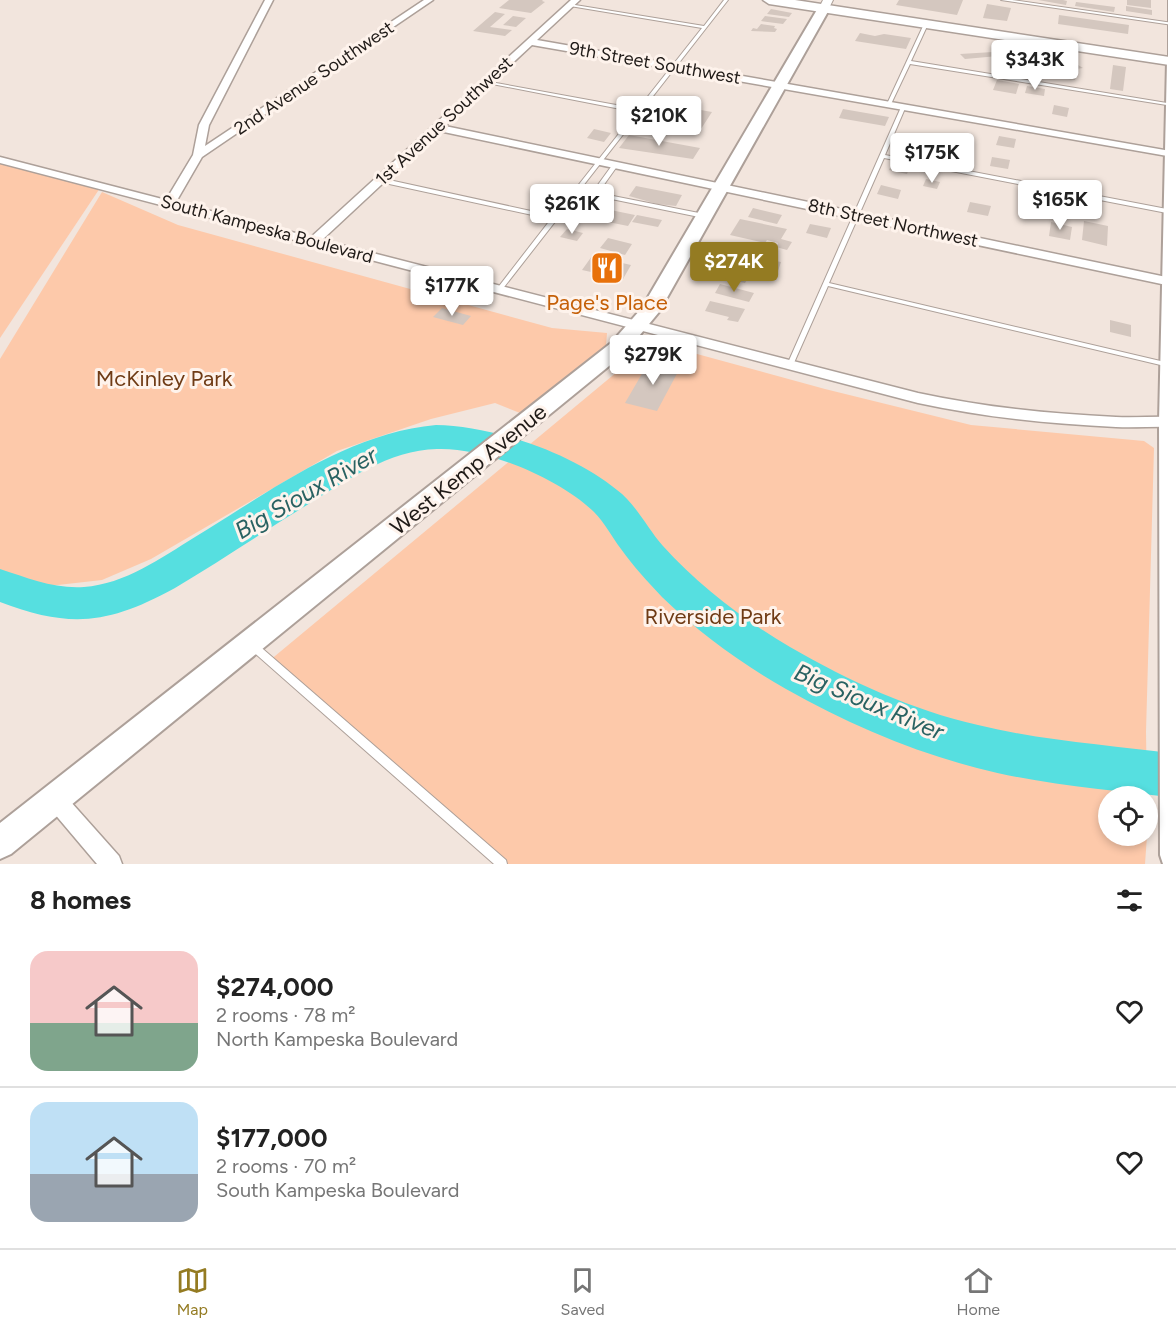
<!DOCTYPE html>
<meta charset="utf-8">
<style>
body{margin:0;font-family:Figtree,sans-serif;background:#f2f2f2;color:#222;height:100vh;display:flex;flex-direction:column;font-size:22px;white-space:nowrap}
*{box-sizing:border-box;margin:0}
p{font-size:20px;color:#767676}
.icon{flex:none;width:33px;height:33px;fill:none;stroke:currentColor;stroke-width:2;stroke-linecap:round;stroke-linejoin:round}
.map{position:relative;height:864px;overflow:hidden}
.panel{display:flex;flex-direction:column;background:#fff;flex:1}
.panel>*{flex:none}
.buttons{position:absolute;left:1098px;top:786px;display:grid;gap:12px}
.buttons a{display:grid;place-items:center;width:60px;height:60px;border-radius:50%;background:#fff;box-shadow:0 3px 9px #0003;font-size:30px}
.price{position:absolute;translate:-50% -51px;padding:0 14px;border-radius:6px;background:#fff;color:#222;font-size:20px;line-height:39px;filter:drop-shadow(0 2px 3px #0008)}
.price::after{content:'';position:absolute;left:50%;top:36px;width:18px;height:14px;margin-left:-9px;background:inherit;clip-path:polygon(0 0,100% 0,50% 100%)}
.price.current{background:#947b22;color:#fff}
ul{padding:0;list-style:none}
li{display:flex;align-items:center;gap:18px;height:150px;padding:0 30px}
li+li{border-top:2px solid #e0e0e0}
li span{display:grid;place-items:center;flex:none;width:168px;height:120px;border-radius:18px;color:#555}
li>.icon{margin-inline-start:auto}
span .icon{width:72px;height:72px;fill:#fffc;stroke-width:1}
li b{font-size:26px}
h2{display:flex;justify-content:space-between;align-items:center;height:72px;padding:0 30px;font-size:26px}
.tab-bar{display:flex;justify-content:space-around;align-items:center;height:84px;border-top:2px solid #e0e0e0;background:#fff;font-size:16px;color:#767676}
.tab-bar a{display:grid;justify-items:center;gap:3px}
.tab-bar .current{color:#947b22}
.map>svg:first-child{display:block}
.green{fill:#fdc9aa}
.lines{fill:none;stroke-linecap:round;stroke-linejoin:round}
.river{fill:#56dfe0;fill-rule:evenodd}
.building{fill:#d4c7bf}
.service-casing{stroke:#ada099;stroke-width:2}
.minor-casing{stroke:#ada099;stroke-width:3}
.tertiary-casing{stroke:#ada099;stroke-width:2}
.secondary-casing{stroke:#ada099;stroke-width:4}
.primary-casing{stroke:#ada099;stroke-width:3}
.service{fill:#fff;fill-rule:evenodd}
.minor{fill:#fff;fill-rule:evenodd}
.tertiary{fill:#fff;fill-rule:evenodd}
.secondary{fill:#fff;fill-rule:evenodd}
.primary{fill:#fff;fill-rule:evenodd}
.labels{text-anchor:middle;stroke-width:6;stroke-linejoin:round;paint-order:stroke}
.far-street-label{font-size:18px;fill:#201b18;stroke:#fef3ec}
.food-label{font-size:22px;fill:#c56008;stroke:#fef3ec}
.park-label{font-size:22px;fill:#6f3b15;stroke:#fef3ec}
.street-label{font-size:22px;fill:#201b18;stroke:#fef3ec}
.water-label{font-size:24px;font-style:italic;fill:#296262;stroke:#fef3ec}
</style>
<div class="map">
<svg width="1176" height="864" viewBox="0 0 1176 864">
<rect width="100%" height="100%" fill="#f2e5dd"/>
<!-- green -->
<path class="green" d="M 0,163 L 100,188 L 0,338 Z
M 102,192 L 178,225 L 552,328 L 607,333 L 606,346 L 520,413 L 495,403 L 431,419 L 337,451 L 151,559 L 102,580 L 49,586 L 19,584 L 0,572 L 0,359 Z
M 653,342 L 825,389 L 971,425 L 1144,441 L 1154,448 L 1146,732 L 1147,796 L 1108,796 L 1108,836 L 1147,836 L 1145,864 L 502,864 L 269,661 Z"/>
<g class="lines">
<!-- river -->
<path class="river" d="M 436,425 C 494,426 572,453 617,490 C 636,504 647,528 663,546 C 699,586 744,620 790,647 C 849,681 912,710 978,725 C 1043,741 1110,745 1176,754 L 1176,798 C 1110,790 1042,785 977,768 C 911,751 846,723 786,689 C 742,664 699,633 662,597 C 648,582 633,566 621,549 C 612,537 605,523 594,512 C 559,478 485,447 437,449 C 389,450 346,481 307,505 C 263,532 220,561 175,588 C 109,624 71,629 0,602 L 0,569 C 28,578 54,589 84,587 C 125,584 161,558 195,537 C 269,492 347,433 436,425 Z"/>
</g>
<!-- building -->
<path class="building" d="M 509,0 L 543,0 L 542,1 L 545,2 L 531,13 L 499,8 Z
M 899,0 L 963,0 L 957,15 L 896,5 Z
M 1038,0 L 1063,0 L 1067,1 L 1066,5 Z
M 1127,0 L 1151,0 L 1151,8 L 1127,5 Z
M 1076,2 L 1115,7 L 1114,12 L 1075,6 Z
M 987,4 L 1011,8 L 1007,21 L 983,18 Z
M 1126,6 L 1152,10 L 1152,15 L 1126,11 Z
M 771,9 L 792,13 L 789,17 L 767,14 Z
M 495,12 L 505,14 L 490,27 L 512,30 L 505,36 L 473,31 Z
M 1059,15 L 1129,25 L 1128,34 L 1058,24 Z
M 513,16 L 526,18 L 516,27 L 503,25 Z
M 765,16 L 787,19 L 783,24 L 761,21 Z
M 761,24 L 775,26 L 774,28 L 777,29 L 775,32 L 751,31 L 753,28 L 757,29 Z
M 860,33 L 875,36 L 884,34 L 911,38 L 906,49 L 855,41 Z
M 993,52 L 998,56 L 965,59 L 960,54 Z
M 1017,57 L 1067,63 L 1073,62 L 1083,68 L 1076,69 L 1075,80 L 1031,74 L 1032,70 L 1022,68 L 1023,62 L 1016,61 Z
M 1113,65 L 1126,67 L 1123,91 L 1110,89 Z
M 997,80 L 1019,84 L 1016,94 L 993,90 Z
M 1027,86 L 1045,89 L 1044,96 L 1025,93 Z
M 1054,105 L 1069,108 L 1067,117 L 1052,114 Z
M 684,107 L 712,112 L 699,132 L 670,127 Z
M 843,109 L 889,117 L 885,126 L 839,118 Z
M 594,129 L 611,133 L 604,142 L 587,138 Z
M 629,135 L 700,148 L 693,159 L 619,148 Z
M 999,136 L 1016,139 L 1014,148 L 996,145 Z
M 992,157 L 1010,160 L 1008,169 L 990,166 Z
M 892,163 L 910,166 L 907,174 L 889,170 Z
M 926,179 L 940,182 L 937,189 L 923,186 Z
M 881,185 L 901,190 L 898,199 L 877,194 Z
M 636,186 L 682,195 L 676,206 L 657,204 L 629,196 Z
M 970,202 L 991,206 L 988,216 L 967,212 Z
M 1056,202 L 1076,206 L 1074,216 L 1054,212 Z
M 1088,203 L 1100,205 L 1100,216 L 1087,213 Z
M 591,206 L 635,215 L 628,226 L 583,217 Z
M 753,208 L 782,215 L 777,224 L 748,217 Z
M 637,215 L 662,220 L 658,227 L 632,222 Z
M 740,219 L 787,229 L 781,239 L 792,242 L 787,250 L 776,247 L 778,243 L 767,240 L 765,243 L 730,235 Z
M 1084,221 L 1108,226 L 1107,246 L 1082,240 Z
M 1051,222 L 1072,227 L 1070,240 L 1049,236 Z
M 810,224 L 831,228 L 827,238 L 806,233 Z
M 567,229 L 583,233 L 577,241 L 560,237 Z
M 608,238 L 632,244 L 625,255 L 600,248 Z
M 731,252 L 781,262 L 777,274 L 726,264 Z
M 592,256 L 631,265 L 623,279 L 582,270 Z
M 727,269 L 750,274 L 745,283 L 722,278 Z
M 720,284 L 754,293 L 749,302 L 715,293 Z
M 710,301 L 745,309 L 738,322 L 727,320 L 729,317 L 705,311 Z
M 442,308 L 471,316 L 463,325 L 433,317 Z
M 1110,320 L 1131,325 L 1131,337 L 1110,332 Z
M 650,360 L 680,368 L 657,411 L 625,403 Z"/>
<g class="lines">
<!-- service casing -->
<g class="service-casing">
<path id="service" d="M 724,0 L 728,0 L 501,291 L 497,291 L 496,290 L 551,219 L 380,182 L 377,180 L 380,178 L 554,216 L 636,112 L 487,83 L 485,83 L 485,81 L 638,109 L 702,28 L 570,6 L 568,5 L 569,4 L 704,26 Z
M 1001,0 L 1012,0 L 1173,23 L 1175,24 L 1173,25 Z
M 926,23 L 928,24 L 911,61 L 1173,104 L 1175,105 L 1173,106 L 910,64 L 891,104 L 887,105 L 887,104 L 924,24 Z
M 902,105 L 906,106 L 885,155 L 1172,210 L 1175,212 L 1172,214 L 884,158 L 829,283 L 1169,363 L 1172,365 L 1171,367 L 1169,367 L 828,286 L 793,365 L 790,367 L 788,367 L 787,365 Z
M 615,163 L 618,165 L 598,193 L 704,214 L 707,216 L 704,218 L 592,195 L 592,193 L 613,164 Z
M 253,642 L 256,643 L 506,860 L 507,864 L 494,864 L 250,649 L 248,646 L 250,643 Z"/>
</g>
<!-- minor casing -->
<g class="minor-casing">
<path id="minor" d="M 265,0 L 273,0 L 209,125 L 205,146 L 424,0 L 433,0 L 202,157 L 176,202 L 311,237 L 571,0 L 580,0 L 537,40 L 1176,152 L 1176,156 L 1173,157 L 532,45 L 445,126 L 1171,278 L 1175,279 L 1176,284 L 1171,286 L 439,131 L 322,240 L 918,393 C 983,407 1049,414 1116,417 C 1136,418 1156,416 1176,417 L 1176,427 C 1156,426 1136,428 1116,427 C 1049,424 983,417 918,403 L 0,163 L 0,157 L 166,200 L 193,155 L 199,125 Z
M 55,789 L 62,792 L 119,856 L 122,864 L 97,864 L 48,806 L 45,799 L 48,792 Z"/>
</g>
<!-- tertiary casing -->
<g class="tertiary-casing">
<path id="tertiary" d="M 823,0 L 833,0 L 828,10 L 824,11 L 819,8 Z
M 1168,0 L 1176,0 L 1176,64 L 1174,65 L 1168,61 Z"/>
</g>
<!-- secondary casing -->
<g class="secondary-casing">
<path id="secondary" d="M 824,4 L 830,8 L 659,312 L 625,353 L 11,854 L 0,859 L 0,823 L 611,343 L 641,309 L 818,8 Z
M 1174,57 L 1176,57 L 1176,864 L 1163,864 L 1160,855 L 1159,422 L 1167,61 Z"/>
</g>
<!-- primary casing -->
<g class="primary-casing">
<path id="primary" d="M 763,0 L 795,0 L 1176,58 L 1176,66 L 769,4 Z"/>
</g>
<!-- service -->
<use href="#service" class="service"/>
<!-- minor -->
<use href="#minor" class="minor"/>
<!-- tertiary -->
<use href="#tertiary" class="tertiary"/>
<!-- secondary -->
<use href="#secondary" class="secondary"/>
<!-- primary -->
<use href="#primary" class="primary"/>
</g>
<!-- icons -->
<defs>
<g id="restaurant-square" transform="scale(1.725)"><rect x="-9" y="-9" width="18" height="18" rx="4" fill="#e8710a" stroke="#fef3ec"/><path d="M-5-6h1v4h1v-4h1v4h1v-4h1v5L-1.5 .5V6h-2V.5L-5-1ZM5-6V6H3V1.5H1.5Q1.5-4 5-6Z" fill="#fff"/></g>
</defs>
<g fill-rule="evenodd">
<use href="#restaurant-square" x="607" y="268"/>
</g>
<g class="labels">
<!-- far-street labels -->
<g class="far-street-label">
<text transform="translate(655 63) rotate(10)" y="6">9th Street Southwest</text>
<text transform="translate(314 78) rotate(-34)" y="6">2nd Avenue Southwest</text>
<text transform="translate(444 121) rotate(-43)" y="6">1st Avenue Southwest</text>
<text transform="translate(893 223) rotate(12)" y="6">8th Street Northwest</text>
<text transform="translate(267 229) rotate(15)" y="6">South Kampeska Boulevard</text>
</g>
<!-- food labels -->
<g class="food-label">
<text x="607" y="310">Page's Place</text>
</g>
<!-- park labels -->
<g class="park-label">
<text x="164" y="386">McKinley Park</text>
<text x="713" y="624">Riverside Park</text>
</g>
<!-- street labels -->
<g class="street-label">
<text transform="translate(468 469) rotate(-39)" y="8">West Kemp Avenue</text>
</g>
<!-- water labels -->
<g class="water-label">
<text transform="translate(306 493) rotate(-30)" y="8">Big Sioux River</text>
<text transform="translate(869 702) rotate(23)" y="8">Big Sioux River</text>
</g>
</g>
</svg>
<div class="buttons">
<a><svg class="icon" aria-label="locate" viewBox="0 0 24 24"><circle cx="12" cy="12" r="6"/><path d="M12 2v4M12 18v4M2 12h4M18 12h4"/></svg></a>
</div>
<b class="price" style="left:1035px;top:91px">$343K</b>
<b class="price" style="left:659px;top:147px">$210K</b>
<b class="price" style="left:932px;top:184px">$175K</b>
<b class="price" style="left:1060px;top:231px">$165K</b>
<b class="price" style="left:572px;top:235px">$261K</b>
<b class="price current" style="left:734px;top:293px">$274K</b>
<b class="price" style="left:452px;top:317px">$177K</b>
<b class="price" style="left:653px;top:386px">$279K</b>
</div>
<section class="panel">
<h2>8 homes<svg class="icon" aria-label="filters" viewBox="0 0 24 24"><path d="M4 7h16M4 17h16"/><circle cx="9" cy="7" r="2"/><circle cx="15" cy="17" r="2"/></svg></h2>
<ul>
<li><span style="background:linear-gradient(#f6c9c9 60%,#7fa58c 0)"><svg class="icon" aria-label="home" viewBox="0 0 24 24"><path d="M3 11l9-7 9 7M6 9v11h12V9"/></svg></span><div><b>$274,000</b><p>2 rooms · 78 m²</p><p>North Kampeska Boulevard</p></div><svg class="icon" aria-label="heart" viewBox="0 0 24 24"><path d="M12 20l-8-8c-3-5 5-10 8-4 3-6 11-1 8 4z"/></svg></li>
<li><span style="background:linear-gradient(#bfe0f5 60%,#9aa5b1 0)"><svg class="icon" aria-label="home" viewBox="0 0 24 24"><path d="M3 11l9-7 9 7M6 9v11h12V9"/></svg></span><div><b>$177,000</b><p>2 rooms · 70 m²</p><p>South Kampeska Boulevard</p></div><svg class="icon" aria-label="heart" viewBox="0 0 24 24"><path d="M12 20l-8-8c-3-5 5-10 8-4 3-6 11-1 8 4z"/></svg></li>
</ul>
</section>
<nav class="tab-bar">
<a class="current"><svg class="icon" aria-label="map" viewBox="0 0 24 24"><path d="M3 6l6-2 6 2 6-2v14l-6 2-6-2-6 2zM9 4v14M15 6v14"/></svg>Map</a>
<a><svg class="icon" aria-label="saved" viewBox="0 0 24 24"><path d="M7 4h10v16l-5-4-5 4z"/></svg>Saved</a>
<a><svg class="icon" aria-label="home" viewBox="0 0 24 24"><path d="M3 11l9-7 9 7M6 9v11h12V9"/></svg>Home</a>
</nav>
